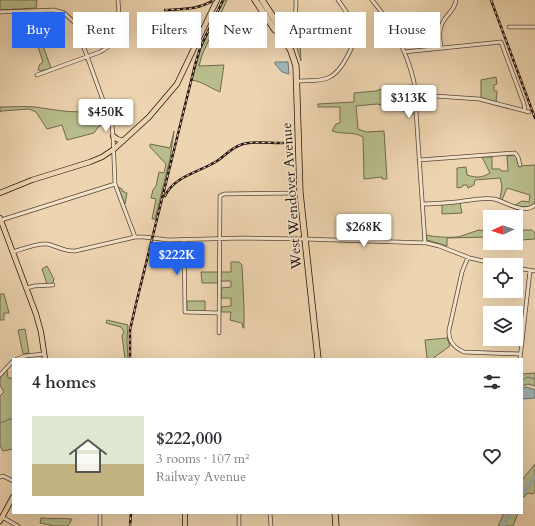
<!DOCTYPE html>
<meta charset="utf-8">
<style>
body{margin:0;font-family:Cardo,serif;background:#f2f2f3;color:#2b2b33;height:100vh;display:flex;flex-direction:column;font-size:15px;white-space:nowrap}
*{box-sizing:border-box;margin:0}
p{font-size:13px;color:#7c7c81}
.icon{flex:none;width:22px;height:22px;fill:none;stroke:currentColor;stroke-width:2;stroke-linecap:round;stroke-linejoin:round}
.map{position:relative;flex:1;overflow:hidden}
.panel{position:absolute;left:12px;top:358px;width:511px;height:156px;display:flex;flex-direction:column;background:#fff;border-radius:0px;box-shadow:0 4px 16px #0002}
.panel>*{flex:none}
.hud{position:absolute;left:12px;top:12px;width:511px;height:36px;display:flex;gap:8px}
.needle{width:26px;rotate:267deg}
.tools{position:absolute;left:483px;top:210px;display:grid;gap:8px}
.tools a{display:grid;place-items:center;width:40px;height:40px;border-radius:0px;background:#fff;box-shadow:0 4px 16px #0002;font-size:20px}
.price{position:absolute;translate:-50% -34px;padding:0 9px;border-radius:4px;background:#fff;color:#222;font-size:13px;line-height:26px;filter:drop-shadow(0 1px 2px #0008)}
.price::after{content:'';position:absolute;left:50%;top:24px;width:12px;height:9px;margin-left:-6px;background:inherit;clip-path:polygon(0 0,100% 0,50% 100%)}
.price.selected{background:#2563eb;color:#fff}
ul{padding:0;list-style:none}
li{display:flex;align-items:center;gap:12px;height:100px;padding:0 20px}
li+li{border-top:1px solid #e1e1e2}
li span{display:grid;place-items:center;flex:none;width:112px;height:80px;border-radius:0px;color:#555}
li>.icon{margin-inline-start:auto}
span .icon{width:48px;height:48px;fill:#fffc;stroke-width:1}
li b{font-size:17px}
h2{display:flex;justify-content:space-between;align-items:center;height:48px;padding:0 20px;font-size:17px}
.tag{padding:0 14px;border-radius:0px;background:#fff;box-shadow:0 4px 16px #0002;font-size:14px;line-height:36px}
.tag.selected{background:#2563eb;color:#fff}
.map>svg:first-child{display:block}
.green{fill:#b8bd8c;stroke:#70694c}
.water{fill:#9fb6b7;stroke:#6f7673}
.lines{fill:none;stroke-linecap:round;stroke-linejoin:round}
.stream{stroke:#6f7673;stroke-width:1}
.river{stroke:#9fb6b7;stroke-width:3.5}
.minor-casing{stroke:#594536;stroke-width:4.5}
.major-casing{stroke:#27150d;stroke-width:6}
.highway-casing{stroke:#27150d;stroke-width:7}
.minor{stroke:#f4e4cc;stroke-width:3}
.major{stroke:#eed5b1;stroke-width:4.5}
.highway{stroke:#eed5b1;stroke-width:5.5}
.rail-casing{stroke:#27150d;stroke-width:2.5}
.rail{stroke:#f4e4cc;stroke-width:1;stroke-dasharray:3;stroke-linecap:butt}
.labels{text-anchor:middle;stroke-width:3;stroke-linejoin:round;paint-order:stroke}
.street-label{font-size:14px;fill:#27150d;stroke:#f4e4cc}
</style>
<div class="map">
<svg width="535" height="526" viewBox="0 0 535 526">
<rect width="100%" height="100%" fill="#eed5b1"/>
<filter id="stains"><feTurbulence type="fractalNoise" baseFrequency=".005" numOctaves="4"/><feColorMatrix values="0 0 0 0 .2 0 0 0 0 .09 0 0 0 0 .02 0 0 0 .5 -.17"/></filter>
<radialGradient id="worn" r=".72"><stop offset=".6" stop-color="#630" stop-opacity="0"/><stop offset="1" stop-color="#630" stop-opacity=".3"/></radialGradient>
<!-- green -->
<path class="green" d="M 0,0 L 37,0 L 36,8 L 0,10 Z
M 224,0 L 227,0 L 202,55 L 199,66 L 224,65 L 220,92 C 210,88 203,82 192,80 L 201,48 Z
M 298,14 L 301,61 L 297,48 L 289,34 L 296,23 Z
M 34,40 L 42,43 L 51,68 L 41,71 L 38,70 L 40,64 L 43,62 L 37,44 L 24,47 L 23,44 L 20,43 L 20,41 Z
M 496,77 L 497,84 L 494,85 L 494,91 L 497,91 L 496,102 L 481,98 L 481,80 Z
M 412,85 L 412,90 L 396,91 L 397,102 L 413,101 L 414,114 L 377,104 L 356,106 L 358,129 L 366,132 L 384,131 L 387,179 L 382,179 L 382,177 L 364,179 L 363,137 C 353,131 343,135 332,131 L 336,124 L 340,123 L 340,107 L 318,107 L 318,104 L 354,102 L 354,93 L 376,91 L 387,87 Z
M 0,107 C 12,107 23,106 35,107 C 58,110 81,116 103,107 L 108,123 L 99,126 L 94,133 L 67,140 L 62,125 L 47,129 L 36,112 L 29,109 L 2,111 L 0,112 Z
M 174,131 L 170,159 L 155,219 L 152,219 L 156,199 L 151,198 L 153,190 L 156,186 L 159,172 L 164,173 L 166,164 L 150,147 L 150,144 L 170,148 Z
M 516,155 L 519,166 L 535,165 L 535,202 C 529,209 522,207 515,205 L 522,201 L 529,202 L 530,195 L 507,188 L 502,200 L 500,199 L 502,186 L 500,178 L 475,180 L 474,185 L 468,188 L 467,185 L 463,185 L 462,187 L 457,188 L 457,168 L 466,167 L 467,175 C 476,178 482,178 490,173 L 482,157 L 492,157 L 492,169 L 500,169 L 501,171 L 508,171 L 507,156 Z
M 118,187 L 122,189 L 122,191 L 127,193 L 125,204 Z
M 460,203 L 462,213 L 442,214 L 442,204 Z
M 479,230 L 486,231 L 490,230 L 490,237 L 447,238 L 447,246 L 427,240 L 426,235 C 435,237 457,239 464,235 C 469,233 474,232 479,230 Z
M 516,230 L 532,230 L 535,233 L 535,239 L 521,240 L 520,236 L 516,236 Z
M 231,262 L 239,262 L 242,265 L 244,308 L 244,328 L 243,328 L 242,323 L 230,320 L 231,312 L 221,312 L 221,307 L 231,306 L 231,298 L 221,298 L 221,288 L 231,287 L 231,281 L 220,281 L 220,272 L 231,272 Z
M 47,266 L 54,279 L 53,283 L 47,284 L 42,269 Z
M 201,272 L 218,272 L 218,283 L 202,283 Z
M 0,294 L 4,294 L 9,313 L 4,313 L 4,320 L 0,320 Z
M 187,301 L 205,301 L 205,312 L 187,311 Z
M 107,320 L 128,325 L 127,341 L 128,359 L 125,359 L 122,336 L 124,332 L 121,327 L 106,323 Z
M 25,329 L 29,353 L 23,354 L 18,330 Z
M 447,338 L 450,346 L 432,359 L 427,358 L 425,340 Z
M 7,370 L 8,378 L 13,378 L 13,449 L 3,451 L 0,446 L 0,396 L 4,392 L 0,385 L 0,378 Z
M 535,373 L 535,386 L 528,384 L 522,386 L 522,374 Z
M 535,464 L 535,492 L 533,494 L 528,493 L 524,497 L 522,496 L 522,480 Z
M 504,513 L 518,513 L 513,526 L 498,526 Z
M 41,518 C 52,519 61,518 72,519 L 68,526 L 54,526 L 40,523 Z"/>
<!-- water -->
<path class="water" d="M 275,62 L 288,62 L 289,74 L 282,72 L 275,64 Z
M 526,387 L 535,390 L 535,398 L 522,399 L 522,388 Z"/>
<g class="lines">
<!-- stream -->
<path class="stream" d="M 522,381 L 527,377 L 535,379
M 0,423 L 13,418"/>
<!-- river -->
<path class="river" d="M 522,495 L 535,477
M 503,526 L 510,513"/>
<!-- minor casing -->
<g class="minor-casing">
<path id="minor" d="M 372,0 C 392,24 407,51 414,82 L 425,243
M 0,12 L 54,10 L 64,13 L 75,23 L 112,125 L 113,136 L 115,184 L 135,237
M 509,27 L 535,27
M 282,35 C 296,24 296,17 296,0
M 441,48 C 440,39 438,30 443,22 C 447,14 455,10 456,0
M 404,52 L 501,42 L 524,104 L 525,111
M 37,75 L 100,52 C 122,41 120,20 118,0
M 297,81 C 307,80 318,82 328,78 C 341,73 357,43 355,29 C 353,19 344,9 338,0
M 415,95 L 420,95 L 479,99 L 529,112
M 419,160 L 515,153 L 518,157 L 520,165
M 422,204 C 433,204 445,203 456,202 C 469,201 481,197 494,199 C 507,202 523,215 535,205
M 1,220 L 115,184
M 184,239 L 185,312 L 219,313
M 13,252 C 23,249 36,243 47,244 C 57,246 65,252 75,251 L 135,237 L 144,237 L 168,240 L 243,238 L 305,239 L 427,243 L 439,246 L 470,258 L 500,265
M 468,257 L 462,272 L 449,330 C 448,340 454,348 464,352 L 520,354
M 516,268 L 535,271
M 27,288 L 34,286 L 53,285
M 219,333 L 220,196 L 224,194 L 300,193
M 17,359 L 25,356 L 44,354
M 520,359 L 530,271
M 0,375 L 13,361
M 0,477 L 3,476 L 13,481
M 239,513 L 239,526
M 270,513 L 271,526
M 2,517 L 18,526
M 100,526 L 100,513"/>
</g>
<!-- major casing -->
<g class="major-casing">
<path id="major" d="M 113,136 L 117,139 L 123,141
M 0,193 L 32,180 L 90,162 L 102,157 L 114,149 L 149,117 L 177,84 L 217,0
M 0,218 L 36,314 L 41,332 L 45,359
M 0,521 L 13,497
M 185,526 L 185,513"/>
</g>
<!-- highway casing -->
<g class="highway-casing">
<path id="highway" d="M 255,0 L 275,30 L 282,35
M 262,0 L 281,29 L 282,35 L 291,51 L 296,66 L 300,193 L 318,359
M 335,513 L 336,526"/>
</g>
<!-- minor -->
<use href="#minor" class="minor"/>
<!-- major -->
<use href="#major" class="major"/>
<!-- highway -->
<use href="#highway" class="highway"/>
<!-- rail casing -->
<g class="rail-casing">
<path id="rail" d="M 491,0 L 535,118
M 165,10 C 182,9 198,10 214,0
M 165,196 C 174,176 200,172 217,161 C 226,155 232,147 243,144 C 255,141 270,143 283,143
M 130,359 L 130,330 L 136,304 L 195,65 L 200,48 L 223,0
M 130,526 L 131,513"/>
</g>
<!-- rail -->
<use href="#rail" class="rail"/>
</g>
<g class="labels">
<!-- street labels -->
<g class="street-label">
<text transform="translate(291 196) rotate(-94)" y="5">West Wendover Avenue</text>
</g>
</g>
<rect width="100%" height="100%" filter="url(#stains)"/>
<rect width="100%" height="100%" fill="url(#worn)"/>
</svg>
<div class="tools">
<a><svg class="needle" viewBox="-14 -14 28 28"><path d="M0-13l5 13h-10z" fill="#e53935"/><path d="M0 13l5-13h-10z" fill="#7c7c81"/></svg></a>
<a><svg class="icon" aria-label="locate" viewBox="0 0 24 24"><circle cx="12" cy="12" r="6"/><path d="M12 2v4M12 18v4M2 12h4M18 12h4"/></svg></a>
<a><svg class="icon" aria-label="layers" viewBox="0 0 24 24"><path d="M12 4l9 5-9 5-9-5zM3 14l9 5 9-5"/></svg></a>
</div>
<b class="price" style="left:409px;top:119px">$313K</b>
<b class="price" style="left:106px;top:133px">$450K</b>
<b class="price" style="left:364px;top:248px">$268K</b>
<b class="price selected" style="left:177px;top:276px">$222K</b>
<div class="hud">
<a class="tag selected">Buy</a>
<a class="tag">Rent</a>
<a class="tag">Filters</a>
<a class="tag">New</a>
<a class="tag">Apartment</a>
<a class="tag">House</a>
</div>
<section class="panel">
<h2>4 homes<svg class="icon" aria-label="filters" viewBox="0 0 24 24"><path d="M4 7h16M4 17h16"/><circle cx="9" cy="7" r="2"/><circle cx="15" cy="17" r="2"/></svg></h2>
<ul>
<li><span style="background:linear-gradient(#dfe7d0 60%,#c2b280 0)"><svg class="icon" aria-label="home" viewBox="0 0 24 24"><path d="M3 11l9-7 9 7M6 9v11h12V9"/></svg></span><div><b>$222,000</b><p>3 rooms · 107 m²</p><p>Railway Avenue</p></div><svg class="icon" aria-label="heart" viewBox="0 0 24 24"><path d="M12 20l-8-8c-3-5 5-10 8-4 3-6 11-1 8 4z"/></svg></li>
</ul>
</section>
</div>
